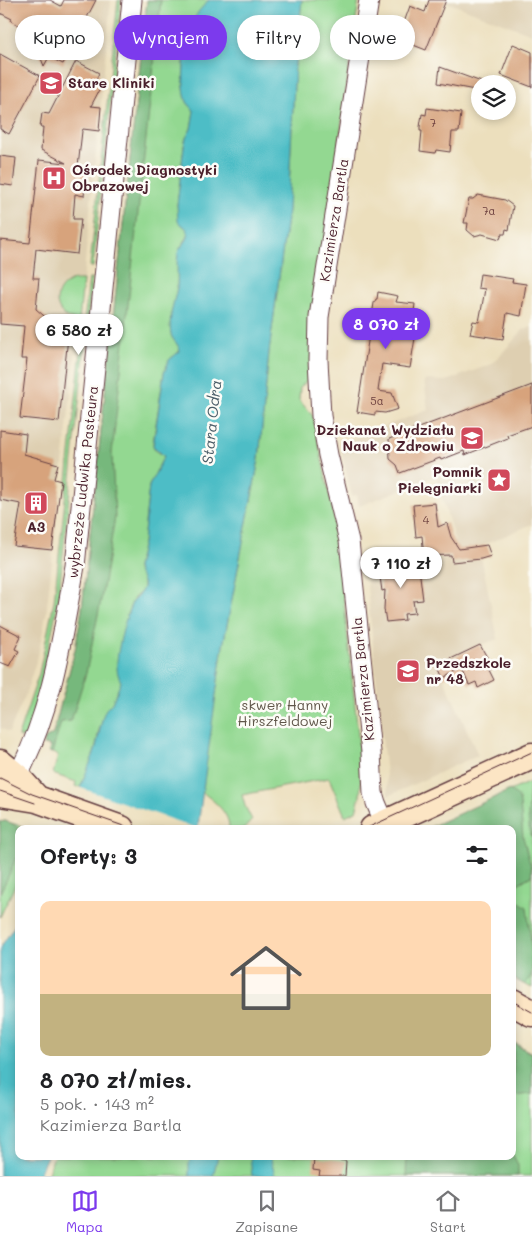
<!DOCTYPE html>
<html lang="pl">
<meta charset="utf-8">
<style>
body{margin:0;font-family:Mali,sans-serif;background:#f6f6f6;color:#202124;height:100vh;display:flex;flex-direction:column;font-size:19px;white-space:nowrap}
*{box-sizing:border-box;margin:0}
p{font-size:16px;color:#757577}
.icon{flex:none;width:28px;height:28px;fill:none;stroke:currentColor;stroke-width:2;stroke-linecap:round;stroke-linejoin:round}
.map{position:relative;flex:1;overflow:hidden}
.panel{position:absolute;left:15px;top:825px;width:501px;height:335px;display:flex;flex-direction:column;background:#fff;border-radius:10px;box-shadow:0 2px 8px #0003}
.panel>*{flex:none}
.hud{position:absolute;left:15px;top:15px;width:502px;height:45px;display:flex;gap:10px}
.controls{position:absolute;left:471px;top:75px;display:grid;gap:10px}
.controls a{display:grid;place-items:center;width:45px;height:45px;border-radius:50%;background:#fff;box-shadow:0 2px 8px #0003;font-size:25px}
.price{position:absolute;translate:-50% -42px;padding:0 11px;border-radius:18px;background:#fff;color:#222;font-size:16px;line-height:32px;filter:drop-shadow(0 1px 2px #0008)}
.price::after{content:'';position:absolute;left:50%;top:30px;width:15px;height:11px;margin-left:-8px;background:inherit;clip-path:polygon(0 0,100% 0,50% 100%)}
.price.selected{background:#7c3aed;color:#fff}
ul{padding:0;list-style:none}
li{display:grid;align-content:center;gap:10px;height:265px;padding:0 25px}
li span{display:grid;place-items:center;height:155px;border-radius:10px;color:#555}
li>.icon{margin-inline-start:auto}
span .icon{width:90px;height:90px;fill:#fffc;stroke-width:1}
li b{font-size:21px}
h2{display:flex;justify-content:space-between;align-items:center;height:60px;padding:0 25px;font-size:21px}
.chip{padding:0 18px;border-radius:22px;background:#fff;box-shadow:0 2px 8px #0003;font-size:18px;line-height:45px}
.chip.selected{background:#7c3aed;color:#fff}
.menu{display:flex;justify-content:space-around;align-items:center;height:70px;border-top:1px solid #e0e0e0;background:#fff;font-size:14px;color:#757577}
.menu a{display:grid;justify-items:center;gap:2px}
.menu .selected{color:#7c3aed}
.map>svg:first-child{display:block}
.built{fill:#decfb1}
.green{fill:#93d891;stroke:#6e7c5e}
.forest{fill:#76b87b;stroke:#606c53}
.water{fill:#4ebdc6;stroke:#4c6e78}
.pier{fill:#ecdfbd}
.building{fill:#d7a37b}
.lines{fill:none;stroke-linecap:round;stroke-linejoin:round}
.minor-casing{stroke:#623c41;stroke-width:21}
.secondary-casing{stroke:#623c41;stroke-width:29}
.minor{stroke:#fff;stroke-width:19}
.secondary{stroke:#fce5c4;stroke-width:26}
.tram{stroke:#4a1f2b;stroke-width:1}
.labels{text-anchor:middle;stroke-width:5;stroke-linejoin:round;paint-order:stroke}
.number-label{font-size:11px;fill:#6d403f}
.poi-label{font-size:14px;font-weight:bold;fill:#4a1f2b;stroke:#fdfcf7;text-anchor:start}
.street-label{font-size:14px;fill:#4a1f2b;stroke:#fdfcf7}
.park-label{font-size:14px;fill:#60564a;stroke:#fdfcf7}
.water-label{font-size:15px;font-style:italic;fill:#4c5e69;stroke:#fdfcf7}
</style>
<div class="map">
<svg width="532" height="1176" viewBox="0 0 532 1176">
<rect width="100%" height="100%" fill="#fdfcf7"/>
<filter id="ink" filterUnits="userSpaceOnUse"><feTurbulence type="fractalNoise" baseFrequency=".02" numOctaves="2"/><feDisplacementMap in="SourceGraphic" scale="10" xChannelSelector="R" yChannelSelector="G"/><feConvolveMatrix kernelMatrix="1 2 1 2 8 2 1 2 1" color-interpolation-filters="sRGB"/></filter>
<filter id="wash" filterUnits="userSpaceOnUse"><feTurbulence type="fractalNoise" baseFrequency=".0096" numOctaves="4" result="noise"/><feDisplacementMap in="SourceGraphic" scale="20" xChannelSelector="R" yChannelSelector="G"/><feGaussianBlur stdDeviation="1.12" result="paint"/><feColorMatrix in="noise" values="0 0 0 0 0 0 0 0 0 0 0 0 0 0 0 0 0 1.4 0 .05"/><feComposite in="paint" operator="in"/></filter>
<g filter="url(#wash)">
<rect width="100%" height="100%" fill="#ecdfbd"/>
<!-- built -->
<path class="built" d="M 0,0 L 111,0 L 79,321 L 46,615 L 38,655 L 25,696 L 9,732 L 0,728 Z
M 441,0 L 532,0 L 532,34 Z
M 532,327 L 532,524 L 479,547 L 498,639 L 480,645 L 438,665 L 478,755 L 388,796 L 364,556 L 457,549 L 436,476 L 359,506 L 357,495 L 352,496 L 339,441 L 351,439 L 428,410 L 424,380 L 446,381 L 492,364 L 523,330 Z"/>
<!-- green -->
<path class="green" d="M 118,0 L 121,0 L 93,267 L 90,267 Z
M 147,0 L 209,0 C 203,8 197,16 192,26 C 184,43 180,84 187,102 C 189,105 192,107 194,111 L 191,129 L 186,138 L 184,146 L 177,205 L 182,225 C 197,234 179,244 178,255 C 177,265 178,276 177,287 C 175,302 168,318 171,334 C 172,340 179,344 180,351 L 169,360 L 164,373 L 153,443 L 154,449 L 164,456 L 149,486 L 143,543 L 137,567 L 137,570 L 143,578 L 143,586 L 142,591 L 134,598 L 127,614 L 121,682 L 119,691 L 109,708 L 99,730 L 95,751 L 81,788 L 75,786 L 76,782 L 53,774 L 58,755 L 49,752 L 50,746 L 43,745 L 45,739 L 53,734 L 75,650 L 82,609 Z
M 302,0 L 359,0 L 348,73 L 310,377 L 300,388 L 299,400 L 313,416 L 336,526 L 358,734 L 361,783 L 360,796 L 356,811 L 345,816 L 329,778 L 242,795 L 245,806 L 252,820 L 244,829 L 229,829 C 230,813 214,801 202,792 L 222,651 L 259,459 L 269,352 L 288,210 L 295,64 Z
M 89,279 L 92,279 L 87,322 L 84,322 Z
M 73,280 L 83,280 L 79,321 C 53,318 49,290 73,280 Z
M 83,333 L 86,334 L 58,602 L 43,675 L 26,739 L 18,736 L 39,674 L 54,602 Z
M 532,781 L 532,988 L 513,978 L 512,829 L 426,829 Z
M 5,821 L 31,829 L 19,829 L 19,877 L 0,917 L 0,822 Z
M 513,1042 L 532,1053 L 532,1176 L 47,1176 L 54,1156 L 512,1156 Z"/>
<!-- forest -->
<path class="forest" d="M 147,0 L 161,0 L 112,453 L 115,517 L 101,600 L 86,673 L 71,721 L 61,722 L 52,753 L 49,752 L 50,746 L 43,745 L 45,739 L 53,734 L 75,650 L 82,609 Z
M 530,781 L 532,781 L 532,837 L 530,835 L 528,816 Z
M 510,790 L 518,796 L 520,803 L 523,837 L 532,871 L 531,876 L 516,885 L 513,885 L 512,829 L 493,827 L 489,829 L 426,829 Z
M 5,821 C 10,823 16,824 18,830 C 25,845 7,879 0,893 L 0,822 Z
M 513,898 L 527,907 L 532,952 L 532,974 L 525,985 L 513,978 Z
M 513,1043 L 532,1054 L 532,1094 L 513,1096 Z
M 513,1155 L 518,1165 L 518,1176 L 406,1176 L 407,1156 L 512,1156 Z"/>
<!-- water -->
<path class="water" d="M 209,0 L 302,0 L 295,64 L 288,210 L 269,352 L 259,459 L 222,651 L 198,826 L 196,829 L 63,829 L 95,751 L 103,716 L 106,709 L 112,703 L 121,682 C 119,677 117,673 117,667 C 116,653 126,615 132,603 C 135,597 141,594 143,588 C 145,578 137,575 137,567 L 143,543 L 149,486 L 164,456 L 153,446 L 164,373 L 169,360 L 180,351 C 179,344 172,340 171,334 C 168,319 174,302 177,288 C 178,276 176,264 178,253 C 180,245 190,241 188,232 C 187,227 181,225 178,221 L 177,205 L 184,146 L 186,138 L 191,129 L 194,111 C 192,107 189,105 187,102 C 179,81 186,29 199,11 C 202,7 206,4 209,0 Z
M 19,919 L 19,1156 L 47,1156 L 38,1176 L 0,1176 L 0,948 Z
M 192,1156 L 218,1156 L 213,1176 L 189,1176 L 189,1163 Z
M 250,1156 L 270,1156 L 275,1176 L 252,1176 Z"/>
<!-- pier -->
<path class="pier" d="M 78,787 L 199,829 L 60,829 Z"/>
<g id="blocks">
<!-- building -->
<path class="building" d="M 0,0 L 50,0 L 61,6 L 64,0 L 96,0 L 63,64 L 49,57 L 44,66 L 30,31 L 11,21 L 12,19 L 0,13 Z
M 429,0 L 446,0 L 426,50 L 398,39 L 410,6 L 425,12 Z
M 513,44 L 532,52 L 532,87 L 501,75 Z
M 0,54 L 40,76 L 9,134 L 0,129 Z
M 76,61 L 99,73 L 95,82 L 102,85 L 91,106 L 101,107 L 99,131 L 83,129 L 82,131 L 78,167 L 87,168 L 84,196 L 75,194 L 73,219 L 81,219 L 77,254 L 36,249 L 33,278 L 39,278 L 36,309 L 50,321 L 53,335 L 68,337 L 59,422 L 20,418 L 27,359 L 21,359 L 24,326 L 0,324 L 0,240 L 30,243 L 39,160 L 66,163 L 41,150 L 43,127 L 40,127 L 42,113 L 49,114 Z
M 440,67 L 487,84 L 480,84 L 480,91 L 438,83 Z
M 427,108 L 461,113 L 459,132 L 452,132 L 450,152 L 436,150 L 435,153 L 420,151 L 422,131 L 420,131 L 420,127 L 422,114 L 426,115 Z
M 0,156 L 16,158 L 13,186 L 0,184 Z
M 478,195 L 505,200 L 513,206 L 509,230 L 506,229 L 505,234 L 502,234 L 500,239 L 482,234 L 474,236 L 467,230 L 468,223 L 464,223 L 469,199 L 473,199 Z
M 480,274 L 513,279 L 512,282 L 526,284 L 521,316 L 507,313 L 503,339 L 470,334 L 473,321 L 479,322 L 482,306 L 485,289 L 478,288 Z
M 378,292 L 398,296 L 396,302 L 415,304 L 413,319 L 418,320 L 410,368 L 382,364 L 378,391 L 392,393 L 398,409 L 385,413 L 375,412 L 375,415 L 357,412 L 374,303 L 376,299 L 377,299 Z
M 532,385 L 532,426 L 507,435 L 508,438 L 465,455 L 464,451 L 441,460 L 440,458 L 400,473 L 397,465 L 390,459 L 389,439 Z
M 0,430 L 26,434 L 24,454 L 58,464 L 54,479 L 61,481 L 52,550 L 14,546 L 21,504 L 0,500 Z
M 435,503 L 438,527 L 447,523 L 451,537 L 459,549 L 487,545 L 491,556 L 481,559 L 452,562 L 451,555 L 424,556 L 422,536 L 416,537 L 413,505 Z
M 418,560 L 423,600 L 413,601 L 415,613 L 404,614 L 405,620 L 386,622 L 384,609 L 385,590 L 382,591 L 379,570 L 387,569 L 387,563 Z
M 0,625 L 21,636 L 15,649 L 19,651 L 10,667 L 0,663 Z
M 480,645 L 488,659 L 492,668 L 489,670 L 494,680 L 478,688 L 476,682 L 469,685 L 462,669 L 444,678 L 438,665 Z
M 314,1157 L 346,1161 L 345,1176 L 319,1176 L 320,1171 L 313,1170 Z"/>
</g>
</g>
<g filter="url(#ink)">
<use href="#blocks" fill-opacity="0" stroke="#623c41" stroke-width="1"/>
<g class="lines">
<!-- minor casing -->
<g class="minor-casing">
<path id="minor" d="M 369,0 L 319,317 L 318,360 L 321,416 L 328,455 L 349,541 L 371,752 L 373,793 L 376,803 L 385,824
M 17,777 C 52,711 62,638 75,566 L 132,0"/>
</g>
<!-- secondary casing -->
<g class="secondary-casing">
<path id="secondary" d="M 0,763 L 17,777 L 37,799
M 0,793 L 37,799 L 121,829
M 373,829 L 532,756
M 512,1002 L 532,1013"/>
</g>
<!-- minor -->
<use href="#minor" class="minor"/>
<!-- secondary -->
<use href="#secondary" class="secondary"/>
<!-- tram -->
<path class="tram" d="M 0,778 L 32,794 L 132,829
M 0,791 L 35,803
M 365,829 L 532,752
M 512,1001 L 532,1012"/>
</g>
</g>
<!-- icons -->
<defs>
<g id="university-square" transform="scale(1.25)"><rect x="-9" y="-9" width="18" height="18" rx="4" fill="#d1495b" stroke="#fdfcf7"/><path d="M0-5L7-2L0 1L-7-2ZM-4 1L0 2.5L4 1V4Q0 6-4 4Z" fill="#fff"/></g>
<g id="hospital-square" transform="scale(1.25)"><rect x="-9" y="-9" width="18" height="18" rx="4" fill="#d1495b" stroke="#fdfcf7"/><path d="M-5-5h3v3.5h4V-5h3V5h-3V1.5h-4V5h-3Z" fill="#fff"/></g>
<g id="sight-square" transform="scale(1.25)"><rect x="-9" y="-9" width="18" height="18" rx="4" fill="#d1495b" stroke="#fdfcf7"/><path d="M0-6L1.8-2.2L6-1.7L2.9 1.2L3.7 5.4L0 3.3L-3.7 5.4L-2.9 1.2L-6-1.7L-1.8-2.2Z" fill="#fff"/></g>
<g id="building-square" transform="scale(1.25)"><rect x="-9" y="-9" width="18" height="18" rx="4" fill="#d1495b" stroke="#fdfcf7"/><path d="M-4-6H4V6H1V3H-1V6H-4ZM-2.5-4.3h1.7v1.8h-1.7ZM.8-4.3h1.7v1.8H.8ZM-2.5-1h1.7V.8h-1.7ZM.8-1h1.7V.8H.8Z" fill="#fff"/></g>
<g id="school-square" transform="scale(1.25)"><rect x="-9" y="-9" width="18" height="18" rx="4" fill="#d1495b" stroke="#fdfcf7"/><path d="M0-5L7-2L0 1L-7-2ZM-4 1L0 2.5L4 1V4Q0 6-4 4Z" fill="#fff"/></g>
</defs>
<g fill-rule="evenodd">
<use href="#university-square" x="51" y="83"/>
<use href="#hospital-square" x="54" y="178"/>
<use href="#university-square" x="472" y="438"/>
<use href="#sight-square" x="499" y="480"/>
<use href="#building-square" x="36" y="503"/>
<use href="#school-square" x="408" y="671"/>
</g>
<g class="labels">
<!-- number labels -->
<g class="number-label">
<text x="433" y="127">7</text>
<text x="489" y="215">7a</text>
<text x="377" y="405">5a</text>
<text x="426" y="524">4</text>
</g>
<!-- poi labels -->
<g class="poi-label">
<text x="68" y="88">Stare Kliniki</text>
<text x="72" y="175">Ośrodek Diagnostyki<tspan x="72" dy="16">Obrazowej</tspan></text>
<text x="454" y="435" text-anchor="end">Dziekanat Wydziału<tspan x="454" dy="16">Nauk o Zdrowiu</tspan></text>
<text x="482" y="477" text-anchor="end">Pomnik<tspan x="482" dy="16">Pielęgniarki</tspan></text>
<text x="36" y="532" text-anchor="middle">A3</text>
<text x="426" y="668">Przedszkole<tspan x="426" dy="16">nr 48</tspan></text>
</g>
<!-- street labels -->
<g class="street-label">
<text transform="translate(334 220) rotate(-81)" y="5">Kazimierza Bartla</text>
<text transform="translate(83 482) rotate(-84)" y="5">wybrzeże Ludwika Pasteura</text>
<text transform="translate(363 679) rotate(-96)" y="5">Kazimierza Bartla</text>
</g>
<!-- park labels -->
<g class="park-label">
<text x="285" y="710">skwer Hanny<tspan x="285" dy="16">Hirszfeldowej</tspan></text>
</g>
<!-- water labels -->
<g class="water-label">
<text transform="translate(212 422) rotate(-84)" y="5">Stara Odra</text>
</g>
</g>
</svg>
<div class="controls">
<a><svg class="icon" aria-label="layers" viewBox="0 0 24 24"><path d="M12 4l9 5-9 5-9-5zM3 14l9 5 9-5"/></svg></a>
</div>
<b class="price selected" style="left:386px;top:350px">8 070 zł</b>
<b class="price" style="left:79px;top:356px">6 580 zł</b>
<b class="price" style="left:401px;top:589px">7 110 zł</b>
<div class="hud">
<a class="chip">Kupno</a>
<a class="chip selected">Wynajem</a>
<a class="chip">Filtry</a>
<a class="chip">Nowe</a>
</div>
<section class="panel">
<h2>Oferty: 3<svg class="icon" aria-label="filters" viewBox="0 0 24 24"><path d="M4 7h16M4 17h16"/><circle cx="9" cy="7" r="2"/><circle cx="15" cy="17" r="2"/></svg></h2>
<ul>
<li><span style="background:linear-gradient(#ffd9b3 60%,#c2b280 0)"><svg class="icon" aria-label="home" viewBox="0 0 24 24"><path d="M3 11l9-7 9 7M6 9v11h12V9"/></svg></span><div><b>8 070 zł/mies.</b><p>5 pok. · 143 m²</p><p>Kazimierza Bartla</p></div></li>
</ul>
</section>
</div>
<nav class="menu">
<a class="selected"><svg class="icon" aria-label="map" viewBox="0 0 24 24"><path d="M3 6l6-2 6 2 6-2v14l-6 2-6-2-6 2zM9 4v14M15 6v14"/></svg>Mapa</a>
<a><svg class="icon" aria-label="saved" viewBox="0 0 24 24"><path d="M7 4h10v16l-5-4-5 4z"/></svg>Zapisane</a>
<a><svg class="icon" aria-label="home" viewBox="0 0 24 24"><path d="M3 11l9-7 9 7M6 9v11h12V9"/></svg>Start</a>
</nav>
